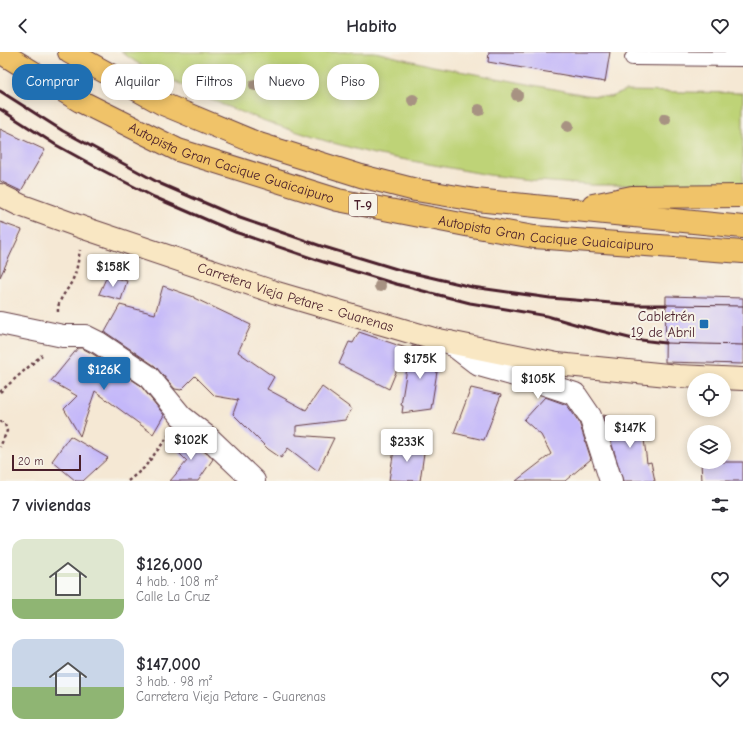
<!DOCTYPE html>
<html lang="es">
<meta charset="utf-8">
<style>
body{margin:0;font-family:"Comic Neue",sans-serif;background:#f2f2f3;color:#2b2b33;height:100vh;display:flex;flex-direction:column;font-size:15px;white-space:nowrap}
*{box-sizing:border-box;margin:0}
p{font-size:13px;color:#7c7c81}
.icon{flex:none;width:22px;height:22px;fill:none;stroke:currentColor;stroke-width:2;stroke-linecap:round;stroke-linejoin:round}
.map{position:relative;height:429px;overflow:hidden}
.details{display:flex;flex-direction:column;background:#fff;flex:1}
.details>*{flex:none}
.guide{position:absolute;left:12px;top:12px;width:400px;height:36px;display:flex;gap:8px}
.buttons{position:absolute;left:687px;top:321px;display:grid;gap:8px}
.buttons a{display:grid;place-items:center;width:44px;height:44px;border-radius:50%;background:#fff;box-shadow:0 2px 10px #0003;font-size:20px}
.scale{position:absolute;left:12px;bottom:10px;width:69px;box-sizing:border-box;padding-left:4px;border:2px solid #4a1f2b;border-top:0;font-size:11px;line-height:14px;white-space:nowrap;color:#4a1f2b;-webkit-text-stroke:3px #f7f3e8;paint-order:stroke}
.price{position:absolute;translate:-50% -34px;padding:0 9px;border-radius:4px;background:#fff;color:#222;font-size:13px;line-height:26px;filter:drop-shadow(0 1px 2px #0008)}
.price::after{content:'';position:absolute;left:50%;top:24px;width:12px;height:9px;margin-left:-6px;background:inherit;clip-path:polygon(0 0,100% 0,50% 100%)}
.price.on{background:#1f6fb2;color:#fff}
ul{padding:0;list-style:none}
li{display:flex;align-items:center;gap:12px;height:100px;padding:0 12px}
li span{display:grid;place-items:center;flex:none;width:112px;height:80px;border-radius:12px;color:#555}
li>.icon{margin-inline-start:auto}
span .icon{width:48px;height:48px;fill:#fffc;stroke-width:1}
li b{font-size:17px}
h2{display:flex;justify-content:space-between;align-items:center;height:48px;padding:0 12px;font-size:17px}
.chip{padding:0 14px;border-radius:16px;background:#fff;box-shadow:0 2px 10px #0003;font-size:14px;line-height:36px}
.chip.on{background:#1f6fb2;color:#fff}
header{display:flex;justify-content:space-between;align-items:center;height:52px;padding:0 12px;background:#fff;font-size:18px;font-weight:800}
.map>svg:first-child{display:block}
.green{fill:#bed377;stroke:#847951}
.building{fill:#c4b8f9}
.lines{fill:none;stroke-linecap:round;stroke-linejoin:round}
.lane-casing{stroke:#643d44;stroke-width:16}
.street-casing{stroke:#643d44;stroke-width:24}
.secondary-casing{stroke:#643d44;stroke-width:24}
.highway-casing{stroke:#643d44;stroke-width:24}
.path{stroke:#643d44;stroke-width:2.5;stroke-dasharray:3 3;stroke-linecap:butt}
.lane{stroke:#fff;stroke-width:14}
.street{stroke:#fff;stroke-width:22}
.secondary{stroke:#f9e7c3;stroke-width:22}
.highway{stroke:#f0c369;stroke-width:22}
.tram{stroke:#4a1f2b;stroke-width:1}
.rail{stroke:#4a1f2b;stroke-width:3}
.tree{fill:#a79282}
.poi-dot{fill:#1f6fb2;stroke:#f7f3e8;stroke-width:1.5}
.labels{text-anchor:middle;stroke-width:4;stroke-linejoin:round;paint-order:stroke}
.shield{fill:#f7f3e8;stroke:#7e5f64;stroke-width:1}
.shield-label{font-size:13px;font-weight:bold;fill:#4a1f2b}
.street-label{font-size:14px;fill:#4a1f2b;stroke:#f7f3e8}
.poi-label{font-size:14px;fill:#4a1f2b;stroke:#f7f3e8;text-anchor:end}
</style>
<header><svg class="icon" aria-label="back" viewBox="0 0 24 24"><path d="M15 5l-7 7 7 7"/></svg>Habito<svg class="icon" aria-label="heart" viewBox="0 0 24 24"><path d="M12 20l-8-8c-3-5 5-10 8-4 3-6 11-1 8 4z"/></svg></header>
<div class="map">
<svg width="743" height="429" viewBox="0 0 743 429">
<rect width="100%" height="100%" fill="#f7f3e8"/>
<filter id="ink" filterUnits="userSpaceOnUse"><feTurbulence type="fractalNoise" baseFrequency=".025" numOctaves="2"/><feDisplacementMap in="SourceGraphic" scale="8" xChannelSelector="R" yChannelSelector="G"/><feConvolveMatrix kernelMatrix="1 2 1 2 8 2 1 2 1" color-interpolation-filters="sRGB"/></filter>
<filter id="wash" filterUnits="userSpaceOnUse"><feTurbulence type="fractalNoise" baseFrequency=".012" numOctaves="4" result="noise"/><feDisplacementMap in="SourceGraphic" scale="16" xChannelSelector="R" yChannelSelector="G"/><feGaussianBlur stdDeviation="0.9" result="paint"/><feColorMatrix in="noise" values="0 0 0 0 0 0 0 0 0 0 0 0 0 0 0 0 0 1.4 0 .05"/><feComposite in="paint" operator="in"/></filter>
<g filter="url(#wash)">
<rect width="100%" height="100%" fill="#f5e8d4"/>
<!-- green -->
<path class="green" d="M 121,0 L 375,0 L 433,14 L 586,43 L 610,45 L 625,39 L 743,41 L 743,133 L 591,133 L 539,129 L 489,123 L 374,102 L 326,89 L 276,73 L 223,53 L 139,12 Z"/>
<g id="blocks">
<!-- building -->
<path class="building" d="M 489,0 L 610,0 L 605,30 L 488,10 Z
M 0,77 L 45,98 L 21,139 L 0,129 Z
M 0,170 L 22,178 L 0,225 Z
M 107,224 L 127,229 L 121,248 L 99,242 Z
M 163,234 L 194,245 L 194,246 L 251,273 L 238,300 L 274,325 L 267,337 L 306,358 L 322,335 L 352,357 L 345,368 L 296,374 L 296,383 L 334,386 L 318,419 L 288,396 L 281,406 L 268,397 L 233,362 L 238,348 L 215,344 L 195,324 L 181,338 L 175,337 L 155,314 L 105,280 L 120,253 L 155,262 Z
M 666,244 L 743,246 L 743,312 L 665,310 Z
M 359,280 L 406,296 L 389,337 L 339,312 L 349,290 L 353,291 Z
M 412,294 L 440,301 L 431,357 L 402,361 L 403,354 L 401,353 L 410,298 L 412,298 Z
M 78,296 L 82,296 L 93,302 L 140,333 L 164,363 L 153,382 L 95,339 L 80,384 L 64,357 L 77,344 L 51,329 Z
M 471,336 L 501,343 L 484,388 L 454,381 Z
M 545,345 L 567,353 L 579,370 L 591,407 L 565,429 L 516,429 L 551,402 L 541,383 L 524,368 Z
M 603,363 L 642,371 L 647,411 L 651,410 L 655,429 L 623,429 Z
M 185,383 L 213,407 L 198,429 L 170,429 L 187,409 L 173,395 Z
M 70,384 L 108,406 L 83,429 L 76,429 L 52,409 Z
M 395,392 L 425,394 L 420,429 L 389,428 Z
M 701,410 L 743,410 L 743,429 L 702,429 Z"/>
</g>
</g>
<g filter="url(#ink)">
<use href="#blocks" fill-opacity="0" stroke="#643d44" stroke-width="1"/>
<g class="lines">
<!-- lane casing -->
<g class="lane-casing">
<path id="lane" d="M 632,6 L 743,7"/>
</g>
<!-- street casing -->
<g class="street-casing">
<path id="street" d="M 0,271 L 63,284 L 85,284 L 99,291 L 148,324 L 181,364 L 210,387 L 254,429
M 449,290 L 479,313 L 529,327 L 575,342 L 590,364 L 611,429"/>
</g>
<!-- secondary casing -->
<g class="secondary-casing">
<g id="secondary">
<path id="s1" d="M 0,143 L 20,153 L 84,176 L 277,241 L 434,287 L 557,312 L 678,324 L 743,327"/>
</g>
</g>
<!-- highway casing -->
<g class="highway-casing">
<g id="highway">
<path id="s2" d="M 0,0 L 80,49 L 178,98 L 338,148 L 466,173 L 534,185 L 743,200"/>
<path d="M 69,0 L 163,52 L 259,92 L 361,124 L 416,138 L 476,148 L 743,175"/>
<path d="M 593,153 L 632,145 L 743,144"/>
</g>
</g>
<!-- path -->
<path class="path" d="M 58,260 C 57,248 67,240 72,229 C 77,219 78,209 80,198
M 0,340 L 42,303
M 0,369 L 5,372 L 7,379 L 0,395
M 128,429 L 144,416 L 169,383"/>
<!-- lane -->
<use href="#lane" class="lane"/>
<!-- street -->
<use href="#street" class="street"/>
<!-- secondary -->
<use href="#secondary" class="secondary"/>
<!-- highway -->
<use href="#highway" class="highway"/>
<!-- tram -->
<path class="tram" d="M 666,253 L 743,254
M 665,291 L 743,293"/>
<!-- rail -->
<path class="rail" d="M 0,39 L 63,79 L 161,132 L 240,166 L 321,194 L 400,218 L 472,235 L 550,246 L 636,253 L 666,253
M 0,57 L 56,93 L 98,116 L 154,145 L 235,180 L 317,208 L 396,232 L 470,251 L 547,264 L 585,275 L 633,287 L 665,291"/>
</g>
<!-- trees -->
<g class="tree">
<circle cx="255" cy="33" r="6"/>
<circle cx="517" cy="43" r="6"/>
<circle cx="413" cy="48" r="6"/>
<circle cx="479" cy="58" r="6"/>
<circle cx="665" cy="67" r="6"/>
<circle cx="568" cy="74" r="6"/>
<circle cx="380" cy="234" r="6"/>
</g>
</g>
<!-- markers -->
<rect class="poi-dot" x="699" y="267" width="10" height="10" rx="2"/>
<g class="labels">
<!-- shield labels -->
<rect class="shield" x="349" y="142" width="28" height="22" rx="3"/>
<g class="shield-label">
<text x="363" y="158">T-9</text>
</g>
<!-- street labels -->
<g class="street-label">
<text dy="5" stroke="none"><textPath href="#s2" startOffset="258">Autopista Gran Cacique Guaicaipuro</textPath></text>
<text dy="5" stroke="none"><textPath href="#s2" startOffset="582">Autopista Gran Cacique Guaicaipuro</textPath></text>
<text dy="5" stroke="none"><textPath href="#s1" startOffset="313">Carretera Vieja Petare - Guarenas</textPath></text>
</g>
<!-- poi labels -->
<g class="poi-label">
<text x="695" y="269">Cabletrén<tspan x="695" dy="16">19 de Abril</tspan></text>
</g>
</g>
</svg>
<div class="buttons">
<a><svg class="icon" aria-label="locate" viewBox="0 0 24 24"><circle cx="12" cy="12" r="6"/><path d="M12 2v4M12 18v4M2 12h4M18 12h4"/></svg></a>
<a><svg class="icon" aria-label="layers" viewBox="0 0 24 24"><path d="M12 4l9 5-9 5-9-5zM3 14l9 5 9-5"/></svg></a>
</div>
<div class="scale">20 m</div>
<b class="price" style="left:113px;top:236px">$158K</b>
<b class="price" style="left:420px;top:328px">$175K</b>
<b class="price on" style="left:104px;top:339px">$126K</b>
<b class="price" style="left:538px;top:348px">$105K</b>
<b class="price" style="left:630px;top:397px">$147K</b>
<b class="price" style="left:191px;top:409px">$102K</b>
<b class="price" style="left:407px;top:411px">$233K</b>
<div class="guide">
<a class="chip on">Comprar</a>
<a class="chip">Alquilar</a>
<a class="chip">Filtros</a>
<a class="chip">Nuevo</a>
<a class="chip">Piso</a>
</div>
</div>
<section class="details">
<h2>7 viviendas<svg class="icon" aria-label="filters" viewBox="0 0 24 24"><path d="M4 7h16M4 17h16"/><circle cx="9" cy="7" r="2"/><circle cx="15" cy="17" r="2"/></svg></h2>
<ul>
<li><span style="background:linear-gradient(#dfe7d0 75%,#8fb573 0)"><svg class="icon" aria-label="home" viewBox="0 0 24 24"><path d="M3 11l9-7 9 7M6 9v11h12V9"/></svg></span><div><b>$126,000</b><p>4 hab. · 108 m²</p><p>Calle La Cruz</p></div><svg class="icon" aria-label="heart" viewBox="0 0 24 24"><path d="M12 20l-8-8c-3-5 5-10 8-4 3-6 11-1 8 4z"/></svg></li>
<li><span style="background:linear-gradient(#c9d6e8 60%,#8fb573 0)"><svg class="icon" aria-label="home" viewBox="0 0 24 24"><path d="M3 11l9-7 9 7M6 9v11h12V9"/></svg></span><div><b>$147,000</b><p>3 hab. · 98 m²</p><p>Carretera Vieja Petare - Guarenas</p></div><svg class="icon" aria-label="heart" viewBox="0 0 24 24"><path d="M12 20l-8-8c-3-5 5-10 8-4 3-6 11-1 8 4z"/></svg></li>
</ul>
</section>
